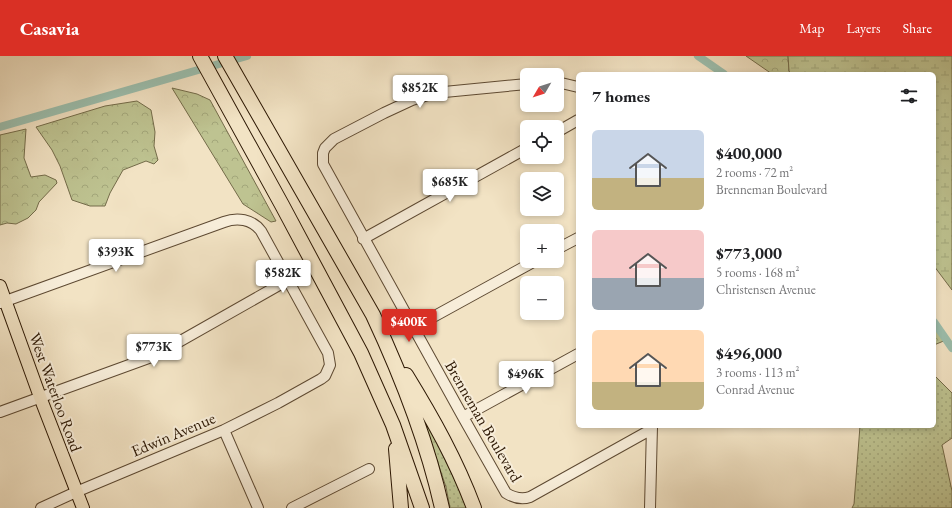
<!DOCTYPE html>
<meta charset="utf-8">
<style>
body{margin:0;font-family:"EB Garamond",serif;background:#f6f6f6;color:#202124;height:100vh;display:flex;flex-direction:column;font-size:15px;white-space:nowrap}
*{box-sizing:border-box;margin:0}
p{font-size:13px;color:#757577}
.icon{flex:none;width:22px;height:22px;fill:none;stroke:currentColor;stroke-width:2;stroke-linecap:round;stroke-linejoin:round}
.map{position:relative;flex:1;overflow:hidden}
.details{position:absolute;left:576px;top:16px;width:360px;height:356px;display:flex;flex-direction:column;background:#fff;border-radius:6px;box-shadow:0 2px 6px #0003}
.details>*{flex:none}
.needle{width:26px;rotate:231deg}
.fabs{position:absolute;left:520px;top:12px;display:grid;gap:8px}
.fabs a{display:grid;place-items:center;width:44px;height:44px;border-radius:6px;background:#fff;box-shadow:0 2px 6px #0003;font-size:20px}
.price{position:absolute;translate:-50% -34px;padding:0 9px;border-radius:4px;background:#fff;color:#222;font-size:13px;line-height:26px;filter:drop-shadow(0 1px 2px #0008)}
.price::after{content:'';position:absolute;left:50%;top:24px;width:12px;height:9px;margin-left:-6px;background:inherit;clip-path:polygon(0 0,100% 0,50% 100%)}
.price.active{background:#d93025;color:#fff}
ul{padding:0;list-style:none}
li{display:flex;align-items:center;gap:12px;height:100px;padding:0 16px}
li span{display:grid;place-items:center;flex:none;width:112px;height:80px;border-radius:6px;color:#555}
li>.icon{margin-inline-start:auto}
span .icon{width:48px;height:48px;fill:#fffc;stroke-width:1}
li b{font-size:17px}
h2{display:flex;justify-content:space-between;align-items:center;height:48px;padding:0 16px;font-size:17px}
header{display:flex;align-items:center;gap:24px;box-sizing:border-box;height:56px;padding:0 20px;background:#d93025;color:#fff}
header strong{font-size:19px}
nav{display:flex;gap:22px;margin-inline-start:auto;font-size:14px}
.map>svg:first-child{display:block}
.grass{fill:url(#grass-dots);stroke:#746c4a}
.forest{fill:url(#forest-crowns);stroke:#746c4a}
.wetland{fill:url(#wetland-marsh);stroke:#746c4a}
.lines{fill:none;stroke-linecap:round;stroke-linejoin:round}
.canal{stroke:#9cbfae;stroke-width:8}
.minor-casing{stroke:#5d4932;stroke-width:12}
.major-casing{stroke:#2b1602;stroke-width:14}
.highway-casing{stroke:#2b1602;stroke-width:16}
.minor{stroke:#f7edd9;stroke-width:10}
.major{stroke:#f2e3c4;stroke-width:12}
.highway{stroke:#f2e3c4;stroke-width:14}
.labels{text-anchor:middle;stroke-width:4;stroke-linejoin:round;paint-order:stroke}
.street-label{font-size:16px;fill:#2b1602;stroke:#f7edd9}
</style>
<header>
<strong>Casavia</strong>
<nav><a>Map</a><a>Layers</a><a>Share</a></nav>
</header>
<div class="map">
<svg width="952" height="452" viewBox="0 0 952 452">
<defs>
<pattern id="grass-dots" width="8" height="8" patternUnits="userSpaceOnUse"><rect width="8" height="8" fill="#bec391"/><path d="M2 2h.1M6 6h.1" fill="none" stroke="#a3a77b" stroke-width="1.8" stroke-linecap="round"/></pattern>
<pattern id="forest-crowns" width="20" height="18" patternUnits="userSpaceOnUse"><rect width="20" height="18" fill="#bec391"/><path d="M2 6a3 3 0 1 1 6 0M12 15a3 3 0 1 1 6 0" fill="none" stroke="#a3a77b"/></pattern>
<pattern id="wetland-marsh" width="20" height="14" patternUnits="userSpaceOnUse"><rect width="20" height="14" fill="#bec391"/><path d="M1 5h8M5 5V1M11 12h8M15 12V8" fill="none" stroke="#a3a77b"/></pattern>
</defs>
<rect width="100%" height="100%" fill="#f2e3c4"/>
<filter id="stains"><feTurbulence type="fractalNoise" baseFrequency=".005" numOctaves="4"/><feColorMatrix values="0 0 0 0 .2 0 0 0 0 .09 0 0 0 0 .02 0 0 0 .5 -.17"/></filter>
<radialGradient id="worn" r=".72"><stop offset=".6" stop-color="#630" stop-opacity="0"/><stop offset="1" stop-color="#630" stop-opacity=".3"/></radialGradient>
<!-- grass -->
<path class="grass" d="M 934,319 L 952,337 L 952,382 L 942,389 L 952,435 L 952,452 L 852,452 L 854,448 L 860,370 L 934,370 Z
M 424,359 L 468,452 L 450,452 L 446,431 L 422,360 Z"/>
<!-- forest -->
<path class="forest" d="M 746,0 L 788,0 L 789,15 L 791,18 L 772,18 Z
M 172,32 L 197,38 L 210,44 L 276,165 L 271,166 L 243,148 Z
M 137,45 L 151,54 L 155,76 L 154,90 L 158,104 L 154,108 L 146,105 L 123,114 L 110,137 L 105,150 L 90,150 L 72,144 L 60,110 L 52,94 L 36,71 L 105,50 Z
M 26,73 L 24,102 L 31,121 L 45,119 L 56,124 L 57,127 L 39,146 L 36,154 L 28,162 L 16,168 L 7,167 L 0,169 L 0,79 Z
M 934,266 L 946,284 L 934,289 Z"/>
<!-- wetland -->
<path class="wetland" d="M 788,0 L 952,0 L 952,234 L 934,210 L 934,18 L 791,18 L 789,15 Z"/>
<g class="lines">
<!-- canal -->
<path class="canal" d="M 698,0 L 724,18
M 0,71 L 247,0
M 934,266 L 952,292"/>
<!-- minor casing -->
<g class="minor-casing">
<path id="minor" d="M 557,26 L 578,31
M 527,28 L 434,37 L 412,44 L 384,57 L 334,83 L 325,92 L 323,97 L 323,108 L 463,361 L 506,437 C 514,442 521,444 530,441 L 652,373
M 557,76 L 578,64
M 363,183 L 527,92
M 557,193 L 578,182
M 0,247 L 224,166 C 237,161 252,163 261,175 L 328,297 L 330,309 L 325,320 L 321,323 L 278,347 L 224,374 L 76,436 L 41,452
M 413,272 L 535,205
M 0,356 L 154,300 L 288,224
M 463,361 L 578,298
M 224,374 L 258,452
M 292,452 L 369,413
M 650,452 L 652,370"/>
</g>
<!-- major casing -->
<g class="major-casing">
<path id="major" d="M 0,230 L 40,341 L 83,452"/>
</g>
<!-- highway casing -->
<g class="highway-casing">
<path id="highway" d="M 200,0 L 282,149 L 361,297 L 393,369 L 422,452
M 225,0 L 373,259 C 402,321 427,385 442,452
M 406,319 C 433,363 456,404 474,452
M 396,393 L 401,452"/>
</g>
<!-- minor -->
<use href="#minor" class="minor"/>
<!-- major -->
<use href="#major" class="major"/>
<!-- highway -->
<use href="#highway" class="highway"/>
</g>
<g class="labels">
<!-- street labels -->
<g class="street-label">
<text transform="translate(56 336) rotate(70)" y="6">West Waterloo Road</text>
<text transform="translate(484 365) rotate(60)" y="6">Brenneman Boulevard</text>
<text transform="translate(173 378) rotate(-23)" y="6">Edwin Avenue</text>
</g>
</g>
<rect width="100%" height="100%" filter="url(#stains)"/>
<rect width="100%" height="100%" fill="url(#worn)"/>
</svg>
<div class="fabs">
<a><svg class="needle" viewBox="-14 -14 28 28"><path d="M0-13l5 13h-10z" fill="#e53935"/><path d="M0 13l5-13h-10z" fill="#757577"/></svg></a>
<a><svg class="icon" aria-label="locate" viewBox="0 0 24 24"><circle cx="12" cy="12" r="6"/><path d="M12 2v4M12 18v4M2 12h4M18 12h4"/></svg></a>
<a><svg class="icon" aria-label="layers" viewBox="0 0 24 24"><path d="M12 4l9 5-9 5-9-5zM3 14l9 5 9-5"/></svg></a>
<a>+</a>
<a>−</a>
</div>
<b class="price" style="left:420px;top:53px">$852K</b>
<b class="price" style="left:450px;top:147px">$685K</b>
<b class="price" style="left:116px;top:217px">$393K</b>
<b class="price" style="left:283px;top:238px">$582K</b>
<b class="price active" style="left:409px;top:287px">$400K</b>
<b class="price" style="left:154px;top:312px">$773K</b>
<b class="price" style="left:526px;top:339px">$496K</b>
<section class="details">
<h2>7 homes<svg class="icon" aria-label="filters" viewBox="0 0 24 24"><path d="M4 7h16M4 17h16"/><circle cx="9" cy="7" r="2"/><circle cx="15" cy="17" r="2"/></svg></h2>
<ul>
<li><span style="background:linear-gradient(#c9d6e8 60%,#c2b280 0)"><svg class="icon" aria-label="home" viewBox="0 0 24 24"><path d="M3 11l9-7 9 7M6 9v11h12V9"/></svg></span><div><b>$400,000</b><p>2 rooms · 72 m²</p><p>Brenneman Boulevard</p></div></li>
<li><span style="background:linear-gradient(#f6c9c9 60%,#9aa5b1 0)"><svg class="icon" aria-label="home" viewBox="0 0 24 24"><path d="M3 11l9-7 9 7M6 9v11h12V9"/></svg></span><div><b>$773,000</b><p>5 rooms · 168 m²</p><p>Christensen Avenue</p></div></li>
<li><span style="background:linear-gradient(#ffd9b3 65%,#c2b280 0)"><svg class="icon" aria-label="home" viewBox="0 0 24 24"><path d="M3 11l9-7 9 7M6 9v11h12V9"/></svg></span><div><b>$496,000</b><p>3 rooms · 113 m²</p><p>Conrad Avenue</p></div></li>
</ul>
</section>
</div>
